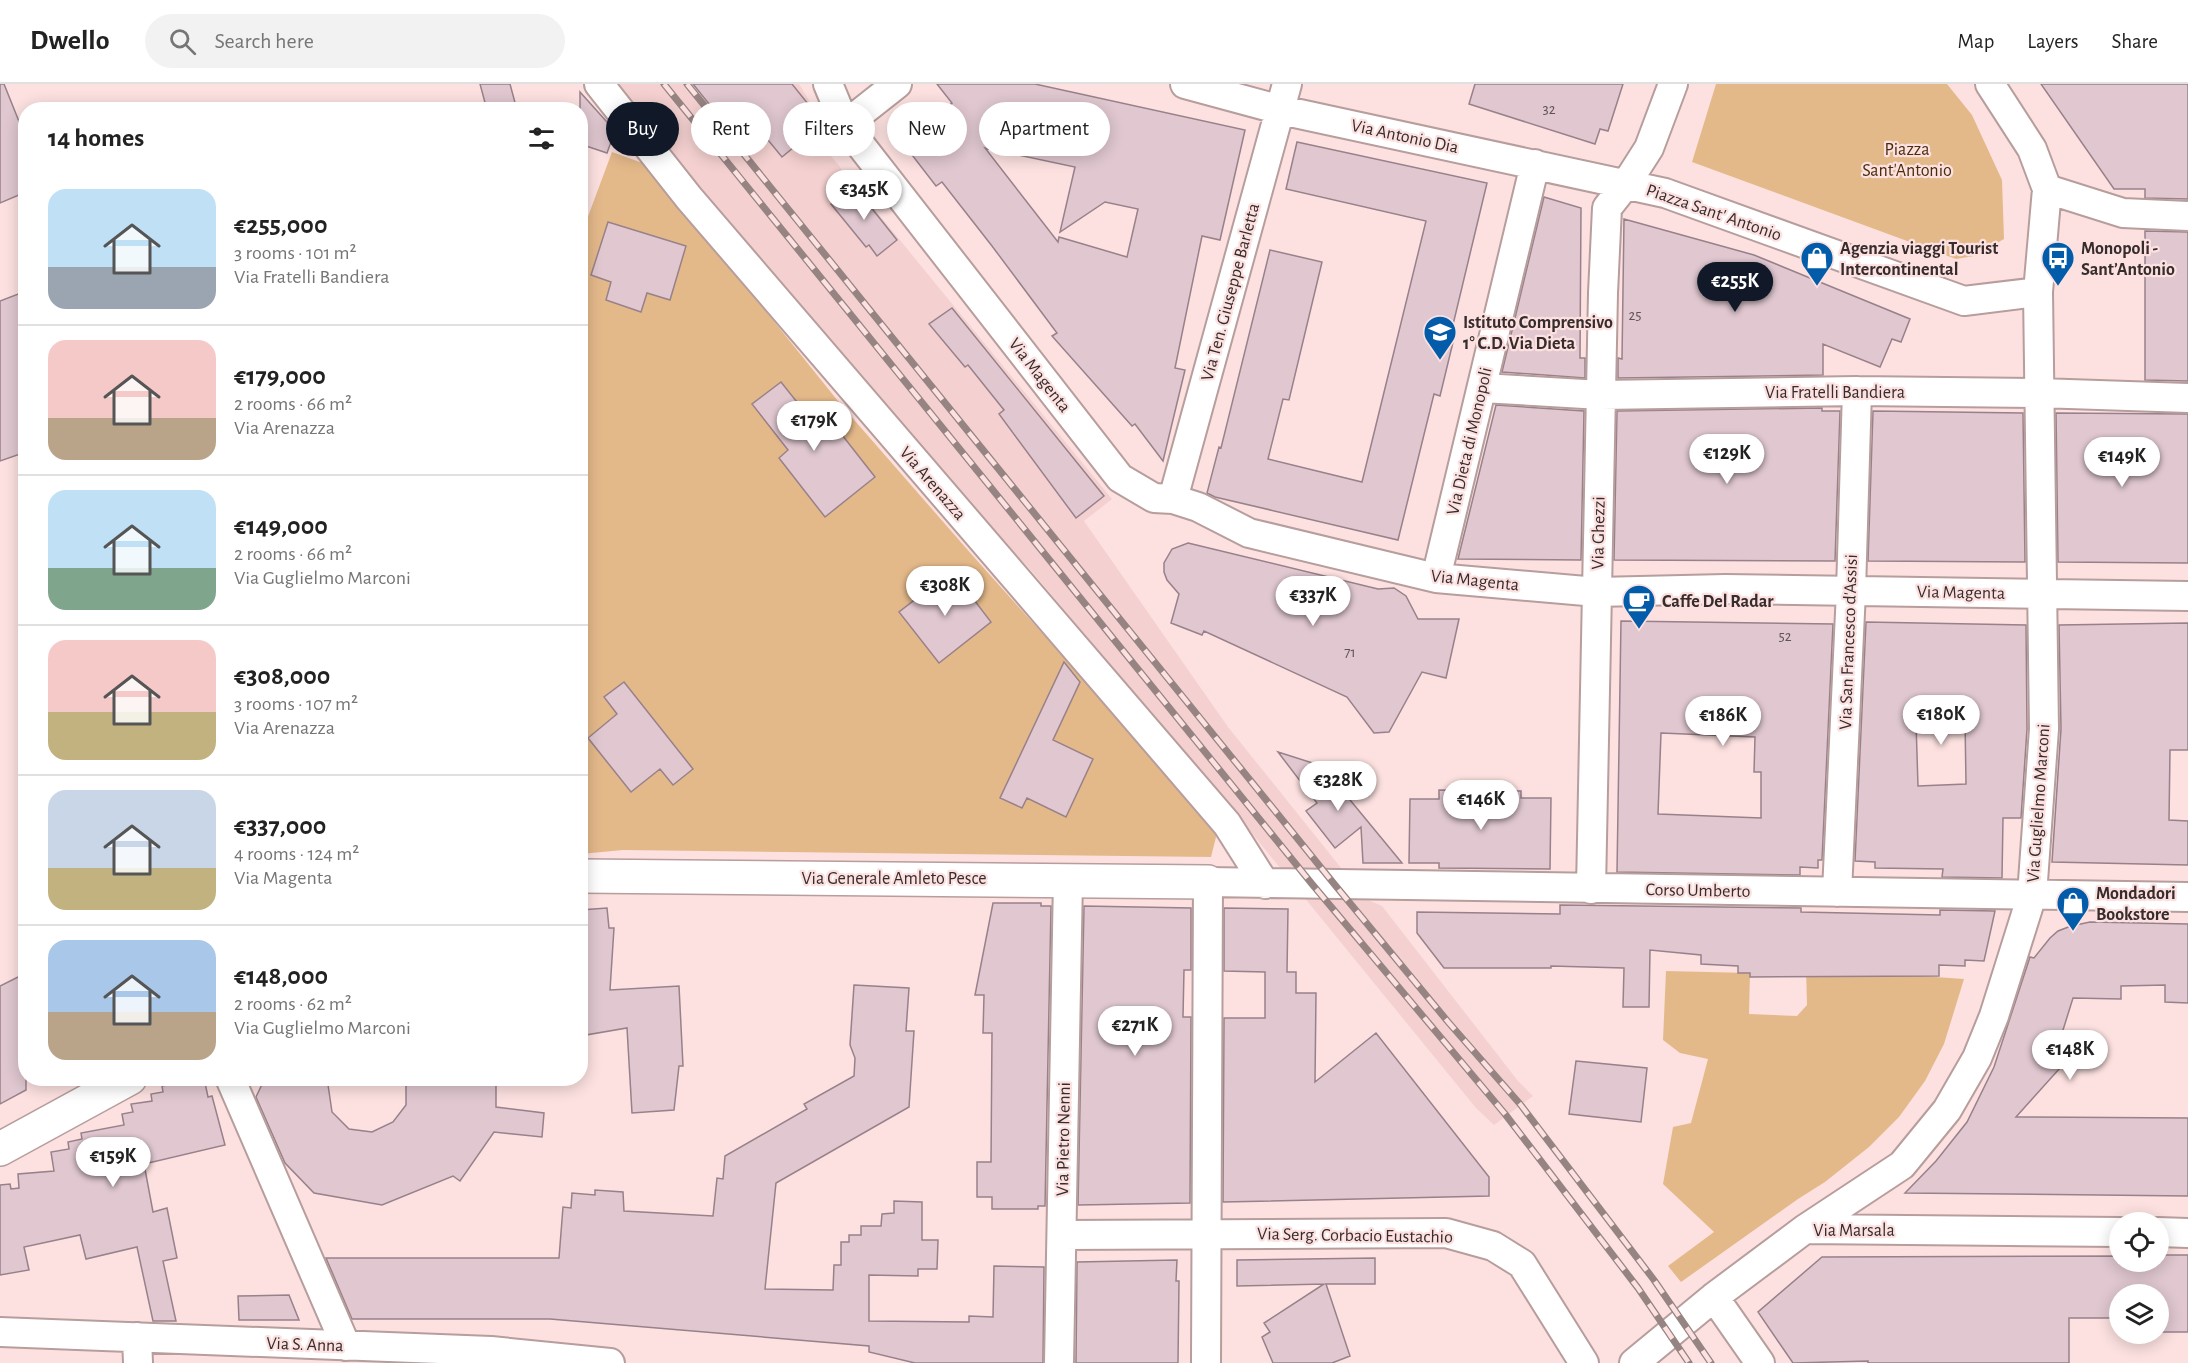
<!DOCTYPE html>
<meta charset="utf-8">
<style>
body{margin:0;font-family:"Alegreya Sans",sans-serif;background:#f2f2f2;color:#222;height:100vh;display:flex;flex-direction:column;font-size:22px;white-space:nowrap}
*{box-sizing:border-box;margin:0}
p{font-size:20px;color:#767676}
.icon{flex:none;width:33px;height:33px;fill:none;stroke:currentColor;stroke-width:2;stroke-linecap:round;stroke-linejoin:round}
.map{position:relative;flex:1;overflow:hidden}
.side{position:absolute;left:18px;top:18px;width:570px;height:984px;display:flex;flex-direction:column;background:#fff;border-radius:24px;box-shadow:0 3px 15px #0003}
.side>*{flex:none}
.banner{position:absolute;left:606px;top:18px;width:570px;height:54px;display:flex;gap:12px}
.controls{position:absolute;left:2109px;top:1128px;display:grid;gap:12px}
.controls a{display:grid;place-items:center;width:60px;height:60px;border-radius:50%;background:#fff;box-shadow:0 3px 15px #0003;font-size:30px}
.price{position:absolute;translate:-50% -51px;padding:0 14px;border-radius:21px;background:#fff;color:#222;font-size:20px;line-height:39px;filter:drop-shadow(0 2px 3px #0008)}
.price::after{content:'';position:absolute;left:50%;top:36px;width:18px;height:14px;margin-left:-9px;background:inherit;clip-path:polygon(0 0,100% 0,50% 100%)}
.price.active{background:#111827;color:#fff}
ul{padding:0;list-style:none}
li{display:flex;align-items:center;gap:18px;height:150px;padding:0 30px}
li+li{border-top:2px solid #e0e0e0}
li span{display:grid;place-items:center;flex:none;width:168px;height:120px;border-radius:18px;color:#555}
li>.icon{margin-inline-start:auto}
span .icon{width:72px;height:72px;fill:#fffc;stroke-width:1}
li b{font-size:26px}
h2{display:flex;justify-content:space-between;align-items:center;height:72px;padding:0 30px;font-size:26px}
.chip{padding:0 21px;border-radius:27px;background:#fff;box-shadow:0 3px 15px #0003;font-size:21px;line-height:54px}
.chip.active{background:#111827;color:#fff}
header{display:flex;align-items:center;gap:36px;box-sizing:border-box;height:84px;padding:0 30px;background:#fff;border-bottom:2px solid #e0e0e0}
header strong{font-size:28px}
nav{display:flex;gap:33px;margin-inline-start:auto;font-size:21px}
.search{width:420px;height:54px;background:#f2f2f2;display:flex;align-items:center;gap:15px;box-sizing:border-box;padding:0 21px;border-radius:33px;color:#767676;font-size:22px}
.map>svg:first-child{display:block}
.built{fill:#f4d1d0}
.green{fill:#e4b98a}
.building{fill:#e0c7d0;stroke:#98818a;stroke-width:1.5;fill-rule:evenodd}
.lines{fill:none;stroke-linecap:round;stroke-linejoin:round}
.street-casing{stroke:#b79d9c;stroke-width:32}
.secondary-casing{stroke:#b79d9c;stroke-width:36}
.street{stroke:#fff;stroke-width:28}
.secondary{stroke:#fff;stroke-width:33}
.rail-casing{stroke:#968483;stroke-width:7}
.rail{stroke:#fce1e0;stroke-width:4.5;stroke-dasharray:14;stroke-linecap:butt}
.labels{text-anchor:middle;stroke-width:4.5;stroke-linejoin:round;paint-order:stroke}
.number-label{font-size:15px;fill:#605355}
.street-label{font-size:18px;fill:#362c2c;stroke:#fce1e0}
.park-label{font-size:18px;fill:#482d0a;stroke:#fce1e0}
.poi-label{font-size:18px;font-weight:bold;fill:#362c2c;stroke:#fce1e0;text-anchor:start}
</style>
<header>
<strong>Dwello</strong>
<div class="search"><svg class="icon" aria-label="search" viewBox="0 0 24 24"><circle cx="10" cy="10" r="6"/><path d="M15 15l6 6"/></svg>Search here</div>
<nav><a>Map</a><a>Layers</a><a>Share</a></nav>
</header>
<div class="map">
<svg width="2188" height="1279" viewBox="0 0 2188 1279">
<rect width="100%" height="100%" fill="#fce1e0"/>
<!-- built -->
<path class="built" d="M 612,0 L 799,0 L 817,29 L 813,50 L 1112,415 L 1084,437 L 1228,643 L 1366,815 L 1382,822 L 1518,997 L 1533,1012 L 1494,1041 L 1476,1024 L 1232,725 L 1029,484 L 893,344 Z"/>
<!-- green -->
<path class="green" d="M 1716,0 L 1947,0 L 1972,31 L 2002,96 L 2004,155 L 1974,172 L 1956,175 L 1692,78 Z
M 612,68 L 648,81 L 842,322 L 973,472 L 1218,745 L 1211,773 L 623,766 L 581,770 L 580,154 Z
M 1806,884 L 1964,895 L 1944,960 L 1925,997 L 1899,1033 L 1869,1063 L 1825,1098 L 1798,1115 L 1681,1198 L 1668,1182 L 1714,1148 L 1663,1100 L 1673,1043 L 1691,1039 L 1708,975 L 1680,969 L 1663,956 L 1666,887 L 1750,889 L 1749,930 L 1797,932 L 1807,921 Z"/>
<!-- building -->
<path class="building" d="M 0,0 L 4,0 L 26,55 L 26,108 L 0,119 Z
M 480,0 L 510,0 L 517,26 L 487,26 Z
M 693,0 L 792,0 L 817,31 L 811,49 L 782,73 L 740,22 L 722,36 Z
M 937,0 L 1035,0 L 1245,46 L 1220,156 L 1202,152 L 1175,284 L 1185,286 L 1163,377 L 1135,340 L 1132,342 L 1052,252 L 1057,249 L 992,162 L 942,98 L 936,102 L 902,58 L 952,19 ZM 985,64 L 1075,83 L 1060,148 L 1105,118 L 1138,125 L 1127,173 L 1059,153 L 1058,158 Z
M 1475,0 L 1623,0 L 1608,47 L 1600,45 L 1595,60 L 1469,20 Z
M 2041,0 L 2188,0 L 2188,115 L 2145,114 L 2145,105 L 2114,105 Z
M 580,8 L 615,47 L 607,69 L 580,60 Z
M 1297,58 L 1487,99 L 1451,249 L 1455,250 L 1440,312 L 1434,310 L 1398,456 L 1215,413 L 1207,409 L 1219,363 L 1221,364 L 1270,166 L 1322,178 L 1289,316 L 1283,315 L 1268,375 L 1362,398 L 1426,137 L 1286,105 Z
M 854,102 L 897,156 L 877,172 L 869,161 L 866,163 L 831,120 Z
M 1544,113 L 1581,124 L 1580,274 L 1585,274 L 1585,294 L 1502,288 Z
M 1624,135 L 1754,171 L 1910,235 L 1901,258 L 1892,255 L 1880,283 L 1823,260 L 1823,291 L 1618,294 L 1618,274 L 1622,275 Z
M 608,138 L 686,162 L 670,216 L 647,209 L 641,228 L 606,216 L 611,198 L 591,191 Z
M 2145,147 L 2188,148 L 2188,297 L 2145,296 Z
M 26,207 L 26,368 L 0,377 L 0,217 Z
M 952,224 L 1104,412 L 1076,434 L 999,330 L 1004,326 L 968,281 L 965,283 L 929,240 Z
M 781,298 L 816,342 L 828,333 L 875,393 L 825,433 L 779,374 L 788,366 L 752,320 Z
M 1496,321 L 1584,327 L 1581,476 L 1458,475 Z
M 1822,324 L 1822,327 L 1840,327 L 1835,477 L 1614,476 L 1617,327 Z
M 1873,327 L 2023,329 L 2025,478 L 1868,477 Z
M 2056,329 L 2188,330 L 2188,479 L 2058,478 Z
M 1188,459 L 1378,505 L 1394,504 L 1406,512 L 1418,535 L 1459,535 L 1446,594 L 1422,588 L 1389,648 L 1374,649 L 1347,613 L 1204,547 L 1202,551 L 1171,539 L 1179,510 L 1167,496 L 1164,488 L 1164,479 L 1172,465 Z
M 952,487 L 991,538 L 939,579 L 899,528 Z
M 1621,537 L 1833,540 L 1822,776 L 1818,776 L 1818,784 L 1800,783 L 1800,791 L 1617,788 ZM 1661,649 L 1755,653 L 1754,688 L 1761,688 L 1761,734 L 1658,730 Z
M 1866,538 L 2026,541 L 2027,645 L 2021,734 L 2003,734 L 2002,794 L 1942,793 L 1943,785 L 1875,784 L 1875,778 L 1855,777 ZM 1965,636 L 1966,700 L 1918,702 L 1916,638 Z
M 2188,539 L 2188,666 L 2170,666 L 2169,736 L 2188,737 L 2188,781 L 2052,778 L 2061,645 L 2059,541 Z
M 1064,578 L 1080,598 L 1053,656 L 1093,675 L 1066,733 L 1027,714 L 1022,724 L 1000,714 Z
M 624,598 L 693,685 L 673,701 L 660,685 L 631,708 L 588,654 L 617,630 L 604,613 Z
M 1278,668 L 1322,682 L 1402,779 L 1363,779 L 1361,743 L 1335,764 L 1306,727 L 1317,719 Z
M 1439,706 L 1521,707 L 1521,714 L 1551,714 L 1550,785 L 1439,784 L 1439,779 L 1409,779 L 1410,715 L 1439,715 Z
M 993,819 L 1041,819 L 1041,822 L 1051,822 L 1045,1122 L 1038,1122 L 1038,1125 L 992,1125 L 992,1113 L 977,1113 L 977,1078 L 991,1078 L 992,949 L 983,949 L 984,911 L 975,911 Z
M 1560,821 L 1801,824 L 1801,828 L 1940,831 L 1940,826 L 1995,827 L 1984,877 L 1965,876 L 1965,882 L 1939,881 L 1939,892 L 1750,893 L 1750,889 L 1738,889 L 1738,882 L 1701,880 L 1701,871 L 1650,866 L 1649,923 L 1623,923 L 1624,884 L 1551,882 L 1551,884 L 1444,884 L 1417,849 L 1417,828 L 1560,830 Z
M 1084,822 L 1191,824 L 1191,886 L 1184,886 L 1183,933 L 1191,933 L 1190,1119 L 1078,1121 Z
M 607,824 L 609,844 L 614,844 L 610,906 L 679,902 L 683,982 L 679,982 L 674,1026 L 632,1029 L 627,944 L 580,952 L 580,826 Z
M 1224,824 L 1288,825 L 1287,888 L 1296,888 L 1296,909 L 1316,909 L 1315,998 L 1376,949 L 1489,1093 L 1489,1112 L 1223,1118 L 1224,934 L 1265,934 L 1265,888 L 1224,887 Z
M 2090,838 L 2188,840 L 2188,919 L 2165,918 L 2165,901 L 2121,902 L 2121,915 L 2073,914 L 2063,946 L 2078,964 L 2016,1033 L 2188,1034 L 2188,1112 L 1905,1109 L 1936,1077 L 1967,1038 L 1994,983 L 2030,873 L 2034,874 L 2050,854 L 2058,847 L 2071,842 Z
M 26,889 L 26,1006 L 0,1020 L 0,902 Z
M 854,901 L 909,904 L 906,947 L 914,947 L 909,1023 L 776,1099 L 765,1205 L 833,1206 L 834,1181 L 841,1181 L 841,1158 L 849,1158 L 849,1151 L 861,1151 L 861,1142 L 881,1142 L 882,1130 L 894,1129 L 894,1117 L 922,1118 L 922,1156 L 938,1156 L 937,1185 L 918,1185 L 918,1192 L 869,1191 L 869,1237 L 969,1238 L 969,1232 L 993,1233 L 994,1182 L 1044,1183 L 1043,1279 L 915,1279 L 869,1268 L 869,1262 L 550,1235 L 352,1235 L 326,1174 L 559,1174 L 563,1123 L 571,1124 L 572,1109 L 595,1111 L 595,1106 L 623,1108 L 624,1127 L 713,1132 L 717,1094 L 723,1095 L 725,1072 L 807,1025 L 804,1020 L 854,992 L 855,974 L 850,961 Z
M 1576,977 L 1647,984 L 1641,1038 L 1569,1030 Z
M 176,994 L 204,994 L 208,1013 L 212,1012 L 225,1061 L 144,1080 L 153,1128 L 167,1124 L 177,1174 L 163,1177 L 176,1237 L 153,1237 L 137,1163 L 86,1175 L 80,1151 L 24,1163 L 29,1186 L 0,1191 L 0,1101 L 10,1100 L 11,1105 L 19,1104 L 18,1090 L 54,1087 L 51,1068 L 69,1065 L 68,1058 L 82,1055 L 81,1049 L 124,1041 L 122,1030 L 133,1028 L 131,1020 L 152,1017 L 151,1010 L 163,1008 L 162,1002 L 177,999 Z
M 265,994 L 327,994 L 332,1028 L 349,1045 L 372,1048 L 393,1038 L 406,1021 L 406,994 L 496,994 L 496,1023 L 544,1029 L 542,1053 L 494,1048 L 460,1097 L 453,1092 L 382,1121 L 314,1109 L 285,1079 L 256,1013 Z
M 2158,1171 L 2188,1171 L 2188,1248 L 2158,1248 L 2158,1210 L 2120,1210 L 2120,1234 L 2069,1234 L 2069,1279 L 1868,1279 L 1868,1277 L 1793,1279 L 1758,1228 L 1822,1173 L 2120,1172 L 2120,1178 L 2158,1178 Z
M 1375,1174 L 1375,1200 L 1326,1200 L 1350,1272 L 1332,1279 L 1273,1279 L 1262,1253 L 1270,1248 L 1264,1239 L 1324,1200 L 1237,1202 L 1237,1176 Z
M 1177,1176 L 1176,1197 L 1179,1197 L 1178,1279 L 1076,1279 L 1077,1178 Z
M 289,1211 L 299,1236 L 239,1236 L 238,1212 Z"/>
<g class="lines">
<!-- street casing -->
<g class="street-casing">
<path id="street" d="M 599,0 L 689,114 L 1227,740 L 1265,800
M 828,0 L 845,41 L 1120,394 L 1154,414 L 1173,415 L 1198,423 L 1249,449 L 1436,494 L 1597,508 L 1725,505 L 2188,512
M 1185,0 L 1281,26 L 1665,109 L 1964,217 L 2038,208 L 2047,105 L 2032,65 L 1990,0
M 845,41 L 897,0
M 2047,105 L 2123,129 L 2188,132
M 1482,304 L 1601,311 L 1857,307 L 2039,309 L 2188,314
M 1173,415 L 1287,0
M 1436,494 L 1535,80
M 1591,805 L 1603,209 L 1607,124 L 1626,100 L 1649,64 L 1673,0
M 1837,808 L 1851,507 L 1857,307
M 230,994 L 346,1262
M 1805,1145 L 1902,1081 L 1947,1026 L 1977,974 L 1994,932 L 2032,811 L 2044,645 L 2038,208
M 2158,1148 L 2188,1149
M 1062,1151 L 1446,1149 L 1493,1162 L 1522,1180 L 1584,1279
M 1714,1213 L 1760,1279
M 0,1248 L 491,1267 L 610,1279
M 137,1253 L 138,1279
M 1059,1279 L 1068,795
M 1206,1279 L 1208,798 L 2188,813
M 1634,1279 L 1714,1213 L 1805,1145 L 2120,1148"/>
</g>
<!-- secondary casing -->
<g class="secondary-casing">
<path id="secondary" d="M 580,792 L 1208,798
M 0,1065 L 130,994"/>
</g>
<!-- street -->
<use href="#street" class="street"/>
<!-- secondary -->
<use href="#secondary" class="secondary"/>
<!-- rail casing -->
<g class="rail-casing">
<path id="rail" d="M 664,0 L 1312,800 L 1505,1030 L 1638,1204 L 1689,1279
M 687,0 L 1335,801 L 1449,939 L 1520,1020 L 1654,1196 L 1711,1279"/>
</g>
<!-- rail -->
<use href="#rail" class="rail"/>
</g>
<!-- icons -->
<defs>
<g id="shop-pin" transform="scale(1.725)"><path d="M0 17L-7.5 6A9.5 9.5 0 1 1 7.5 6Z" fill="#025ca9" stroke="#fce1e0"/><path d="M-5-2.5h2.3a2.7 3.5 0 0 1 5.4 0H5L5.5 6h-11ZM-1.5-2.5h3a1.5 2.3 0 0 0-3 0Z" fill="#fff"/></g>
<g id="bus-pin" transform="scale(1.725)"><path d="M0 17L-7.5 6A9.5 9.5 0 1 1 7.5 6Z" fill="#025ca9" stroke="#fce1e0"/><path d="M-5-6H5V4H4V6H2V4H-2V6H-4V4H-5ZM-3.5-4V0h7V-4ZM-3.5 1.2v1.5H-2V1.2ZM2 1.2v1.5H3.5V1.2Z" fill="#fff"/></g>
<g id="school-pin" transform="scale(1.725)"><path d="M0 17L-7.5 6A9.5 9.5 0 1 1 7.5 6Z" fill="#025ca9" stroke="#fce1e0"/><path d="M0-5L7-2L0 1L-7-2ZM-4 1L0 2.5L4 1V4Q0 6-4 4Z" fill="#fff"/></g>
<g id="cafe-pin" transform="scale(1.725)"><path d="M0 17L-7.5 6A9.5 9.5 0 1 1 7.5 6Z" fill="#025ca9" stroke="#fce1e0"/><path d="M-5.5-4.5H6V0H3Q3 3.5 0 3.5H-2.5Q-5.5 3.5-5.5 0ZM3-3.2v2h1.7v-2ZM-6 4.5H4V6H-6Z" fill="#fff"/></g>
</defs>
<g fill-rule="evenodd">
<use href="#shop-pin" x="1817" y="174"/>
<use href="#bus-pin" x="2058" y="174"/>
<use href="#school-pin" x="1440" y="248"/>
<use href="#cafe-pin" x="1639" y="517"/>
<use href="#shop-pin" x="2073" y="819"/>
</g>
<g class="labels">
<!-- number labels -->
<g class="number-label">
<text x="1549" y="30">32</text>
<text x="1635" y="236">25</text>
<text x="1785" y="557">52</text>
<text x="1350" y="573">71</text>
</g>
<!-- street labels -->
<g class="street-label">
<text transform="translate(1405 52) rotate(12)" y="6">Via Antonio Dia</text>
<text transform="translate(1714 128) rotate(19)" y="6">Piazza Sant' Antonio</text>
<text transform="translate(1230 208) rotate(-75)" y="6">Via Ten. Giuseppe Barletta</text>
<text transform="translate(1040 291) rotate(52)" y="6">Via Magenta</text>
<text x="1835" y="314">Via Fratelli Bandiera</text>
<text transform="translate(1469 357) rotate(-77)" y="6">Via Dieta di Monopoli</text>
<text transform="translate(933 399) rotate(49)" y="6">Via Arenazza</text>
<text transform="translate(1598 449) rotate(-89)" y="6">Via Ghezzi</text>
<text transform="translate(1475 496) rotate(6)" y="6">Via Magenta</text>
<text transform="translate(1961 508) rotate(1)" y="6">Via Magenta</text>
<text transform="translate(1848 558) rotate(-88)" y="6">Via San Francesco d'Assisi</text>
<text transform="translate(2038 719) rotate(-86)" y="6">Via Guglielmo Marconi</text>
<text x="894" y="800">Via Generale Amleto Pesce</text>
<text transform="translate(1698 806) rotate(1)" y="6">Corso Umberto</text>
<text transform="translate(1063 1055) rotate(-89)" y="6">Via Pietro Nenni</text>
<text x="1854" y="1152">Via Marsala</text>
<text transform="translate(1355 1151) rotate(1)" y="6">Via Serg. Corbacio Eustachio</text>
<text transform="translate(305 1260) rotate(2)" y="6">Via S. Anna</text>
</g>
<!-- park labels -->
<g class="park-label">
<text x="1907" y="71">Piazza<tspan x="1907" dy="21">Sant'Antonio</tspan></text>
</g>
<!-- poi labels -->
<g class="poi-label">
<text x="1840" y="170">Agenzia viaggi Tourist<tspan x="1840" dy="21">Intercontinental</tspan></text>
<text x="2081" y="170">Monopoli -<tspan x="2081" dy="21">Sant’Antonio</tspan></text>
<text x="1463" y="244">Istituto Comprensivo<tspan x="1463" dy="21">1° C.D. Via Dieta</tspan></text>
<text x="1662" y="523">Caffe Del Radar</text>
<text x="2096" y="815">Mondadori<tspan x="2096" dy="21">Bookstore</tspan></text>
</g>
</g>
</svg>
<div class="controls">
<a><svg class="icon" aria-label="locate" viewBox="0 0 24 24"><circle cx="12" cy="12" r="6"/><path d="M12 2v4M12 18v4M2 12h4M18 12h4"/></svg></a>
<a><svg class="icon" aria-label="layers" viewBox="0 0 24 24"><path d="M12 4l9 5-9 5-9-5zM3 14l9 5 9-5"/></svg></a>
</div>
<b class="price" style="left:864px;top:137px">€345K</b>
<b class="price active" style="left:1735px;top:229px">€255K</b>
<b class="price" style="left:814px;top:368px">€179K</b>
<b class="price" style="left:1727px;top:401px">€129K</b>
<b class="price" style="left:2122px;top:404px">€149K</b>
<b class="price" style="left:945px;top:533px">€308K</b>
<b class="price" style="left:1313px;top:543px">€337K</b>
<b class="price" style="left:1941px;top:662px">€180K</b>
<b class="price" style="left:1723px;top:663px">€186K</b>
<b class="price" style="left:1338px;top:728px">€328K</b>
<b class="price" style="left:1481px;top:747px">€146K</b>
<b class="price" style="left:1135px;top:973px">€271K</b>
<b class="price" style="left:2070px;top:997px">€148K</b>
<b class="price" style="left:113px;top:1104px">€159K</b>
<div class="banner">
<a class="chip active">Buy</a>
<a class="chip">Rent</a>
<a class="chip">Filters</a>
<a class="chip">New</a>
<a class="chip">Apartment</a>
</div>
<section class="side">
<h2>14 homes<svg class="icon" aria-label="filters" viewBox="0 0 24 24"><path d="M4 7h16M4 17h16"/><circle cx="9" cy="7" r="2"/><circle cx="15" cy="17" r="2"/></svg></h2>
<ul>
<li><span style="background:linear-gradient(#bfe0f5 65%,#9aa5b1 0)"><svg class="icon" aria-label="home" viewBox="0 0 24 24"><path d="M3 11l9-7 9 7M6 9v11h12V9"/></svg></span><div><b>€255,000</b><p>3 rooms · 101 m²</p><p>Via Fratelli Bandiera</p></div></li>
<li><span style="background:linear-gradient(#f6c9c9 65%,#b9a48a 0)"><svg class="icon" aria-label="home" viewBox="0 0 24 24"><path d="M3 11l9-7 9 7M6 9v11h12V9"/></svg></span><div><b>€179,000</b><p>2 rooms · 66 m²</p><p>Via Arenazza</p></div></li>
<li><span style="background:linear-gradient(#bfe0f5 65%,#7fa58c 0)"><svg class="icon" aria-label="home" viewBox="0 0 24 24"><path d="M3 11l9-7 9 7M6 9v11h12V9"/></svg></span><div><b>€149,000</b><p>2 rooms · 66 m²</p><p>Via Guglielmo Marconi</p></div></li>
<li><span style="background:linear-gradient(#f6c9c9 60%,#c2b280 0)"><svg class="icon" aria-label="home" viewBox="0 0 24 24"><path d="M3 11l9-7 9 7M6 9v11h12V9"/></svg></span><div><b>€308,000</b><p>3 rooms · 107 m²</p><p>Via Arenazza</p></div></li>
<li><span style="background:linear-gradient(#c9d6e8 65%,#c2b280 0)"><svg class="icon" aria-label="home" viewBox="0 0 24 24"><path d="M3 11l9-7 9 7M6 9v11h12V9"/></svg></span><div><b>€337,000</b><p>4 rooms · 124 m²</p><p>Via Magenta</p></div></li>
<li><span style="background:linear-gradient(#a9c7e8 60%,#b9a48a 0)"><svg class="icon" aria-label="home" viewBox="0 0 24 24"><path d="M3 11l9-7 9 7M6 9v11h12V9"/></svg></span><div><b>€148,000</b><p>2 rooms · 62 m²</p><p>Via Guglielmo Marconi</p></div></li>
</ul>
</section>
</div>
